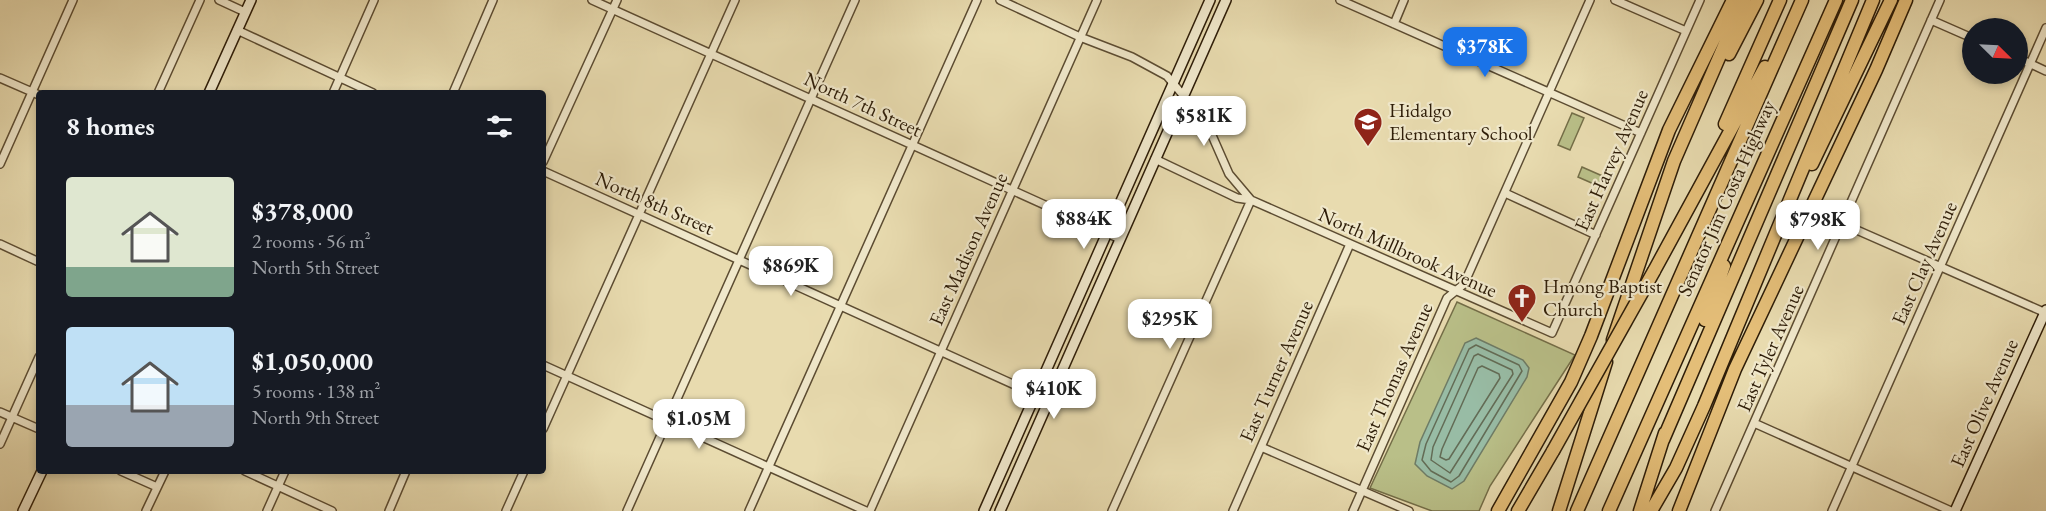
<!DOCTYPE html>
<meta charset="utf-8">
<style>
body{margin:0;font-family:"EB Garamond",serif;background:#20242c;color:#f1f3f6;height:100vh;display:flex;flex-direction:column;font-size:22px;white-space:nowrap}
*{box-sizing:border-box;margin:0}
p{font-size:20px;color:#9ea1a6}
.icon{flex:none;width:33px;height:33px;fill:none;stroke:currentColor;stroke-width:2;stroke-linecap:round;stroke-linejoin:round}
.map{position:relative;flex:1;overflow:hidden}
.details{position:absolute;left:36px;top:90px;width:510px;height:384px;display:flex;flex-direction:column;background:#171b24;border-radius:6px;box-shadow:0 3px 9px #0003}
.details>*{flex:none}
.needle{width:39px;rotate:114deg}
.buttons{position:absolute;left:1962px;top:18px;display:grid;gap:12px}
.buttons a{display:grid;place-items:center;width:66px;height:66px;border-radius:50%;background:#171b24;box-shadow:0 3px 9px #0003;font-size:30px}
.price{position:absolute;translate:-50% -51px;padding:0 14px;border-radius:12px;background:#fff;color:#222;font-size:20px;line-height:39px;filter:drop-shadow(0 2px 3px #0008)}
.price::after{content:'';position:absolute;left:50%;top:36px;width:18px;height:14px;margin-left:-9px;background:inherit;clip-path:polygon(0 0,100% 0,50% 100%)}
.price.current{background:#1a73e8;color:#fff}
ul{padding:0;list-style:none}
li{display:flex;align-items:center;gap:18px;height:150px;padding:0 30px}
li span{display:grid;place-items:center;flex:none;width:168px;height:120px;border-radius:6px;color:#555}
li>.icon{margin-inline-start:auto}
span .icon{width:72px;height:72px;fill:#fffc;stroke-width:1}
li b{font-size:26px}
h2{display:flex;justify-content:space-between;align-items:center;height:72px;padding:0 30px;font-size:26px}
.map>svg:first-child{display:block}
.green{fill:#b9bf88;stroke:#746e48;stroke-width:1.5}
.water{fill:#98bca5;stroke:#6e7c66;stroke-width:1.5}
.lines{fill:none;stroke-linecap:round;stroke-linejoin:round}
.shore{stroke:#636c56;stroke-width:1.5}
.street-casing{stroke:#5c4c32;stroke-width:10}
.secondary-casing{stroke:#2e1d08;stroke-width:12}
.highway-casing{stroke:#2e1d08;stroke-width:15}
.street{stroke:#f0e8cb;stroke-width:7}
.secondary{stroke:#f0e8cb;stroke-width:9}
.highway{stroke:#e4be78;stroke-width:12}
.highway-bridge-casing{stroke:#2e1d08;stroke-width:15;stroke-linecap:butt}
.highway-bridge{stroke:#e4be78;stroke-width:12}
.labels{text-anchor:middle;stroke-width:4.5;stroke-linejoin:round;paint-order:stroke}
.street-label{font-size:20px;fill:#2e1d08;stroke:#f0e8cb}
.poi-label{font-size:20px;fill:#2e1d08;stroke:#f0e8cb;text-anchor:start}
</style>
<div class="map">
<svg width="2046" height="511" viewBox="0 0 2046 511">
<rect width="100%" height="100%" fill="#e8dbaf"/>
<filter id="stains"><feTurbulence type="fractalNoise" baseFrequency=".00333" numOctaves="4"/><feColorMatrix values="0 0 0 0 .2 0 0 0 0 .09 0 0 0 0 .02 0 0 0 .5 -.17"/></filter>
<radialGradient id="worn" r=".72"><stop offset=".6" stop-color="#630" stop-opacity="0"/><stop offset="1" stop-color="#630" stop-opacity=".3"/></radialGradient>
<!-- green -->
<path class="green" d="M 1572,113 L 1584,118 L 1570,150 L 1558,145 Z
M 1582,167 L 1607,178 L 1603,188 L 1578,177 Z
M 1457,302 L 1575,355 L 1490,486 L 1479,511 L 1432,511 L 1370,488 Z"/>
<!-- water -->
<path class="water" d="M 1476,338 L 1523,360 L 1529,368 L 1527,377 L 1464,481 L 1452,489 L 1427,476 L 1415,464 L 1420,442 L 1465,343 Z"/>
<g class="lines">
<!-- shore -->
<path class="shore" d="M 1476,345 L 1519,365 L 1522,371 L 1459,476 L 1451,482 L 1431,471 L 1422,460 L 1426,444 L 1469,349 Z
M 1478,354 L 1512,370 L 1513,374 L 1450,473 L 1431,460 L 1433,447 L 1474,356 Z
M 1482,366 L 1499,374 L 1500,378 L 1449,459 L 1446,460 L 1440,457 L 1442,449 L 1478,368 Z"/>
<!-- street casing -->
<g class="street-casing">
<path id="street" d="M 219,0 L 245,12
M 592,0 L 1120,239
M 1000,0 L 1080,37 L 1132,57 L 1167,76 L 1207,124 L 1229,174 L 1251,200 L 1112,511
M 1340,0 L 1641,133
M 1615,0 L 1686,31
M 1931,20 L 1972,38
M 1394,24 L 1404,0
M 237,30 L 373,93
M 2018,58 L 2046,71
M 0,78 L 39,95
M 158,93 L 200,0
M 333,93 L 374,0
M 453,93 L 493,0
M 1155,159 L 1237,198 L 1251,200 L 1552,333 L 1700,0
M 543,162 L 617,0
M 0,164 L 73,0
M 543,171 L 1048,400
M 1505,193 L 1596,235
M 1843,224 L 2046,313
M 0,244 L 39,262
M 543,365 L 866,511
M 0,412 L 39,429
M 1754,423 L 1951,511
M 543,429 L 735,0
M 0,444 L 39,357
M 1261,447 L 1409,511
M 121,471 L 157,487
M 245,471 L 332,511
M 146,511 L 165,471
M 267,511 L 285,471
M 389,511 L 406,471
M 506,511 L 524,471
M 627,511 L 855,0
M 749,511 L 977,0
M 870,511 L 1097,0
M 1233,511 L 1350,244
M 1353,511 L 1447,298 L 1464,284 L 1590,0
M 1715,511 L 1940,0
M 1832,511 L 2046,28"/>
</g>
<!-- secondary casing -->
<g class="secondary-casing">
<path id="secondary" d="M 209,93 L 251,0
M 23,511 L 42,471
M 984,511 L 1210,0
M 1000,511 L 1226,0
M 1955,511 L 2046,310"/>
</g>
<!-- highway casing -->
<g class="highway-casing">
<path id="highway" d="M 1729,54 L 1757,0
M 1725,124 L 1780,0
M 1812,164 L 1891,0
M 1654,271 L 1765,67
M 1705,320 L 1724,266
M 1613,340 L 1674,161 L 1744,0
M 1663,440 L 1852,0
M 1498,511 L 1571,382 L 1591,336 L 1669,130 L 1733,0
M 1518,511 L 1553,451
M 1559,511 L 1606,362
M 1577,511 L 1802,0
M 1609,511 L 1836,0
M 1640,511 L 1665,433
M 1651,511 L 1676,468 L 1704,406 L 1873,0
M 1679,511 L 1735,369 L 1876,70 L 1906,0"/>
</g>
<!-- street -->
<use href="#street" class="street"/>
<!-- secondary -->
<use href="#secondary" class="secondary"/>
<!-- highway -->
<use href="#highway" class="highway"/>
<!-- highway-bridge casing -->
<g class="highway-bridge-casing">
<path id="highway-bridge" d="M 1553,451 L 1654,271"/>
</g>
<!-- highway-bridge -->
<use href="#highway-bridge" class="highway-bridge"/>
</g>
<!-- icons -->
<defs>
<g id="school-pin" transform="scale(1.5)"><path d="M0 17L-7.5 6A9.5 9.5 0 1 1 7.5 6Z" fill="#8f2418" stroke="#f0e8cb"/><path d="M0-5L7-2L0 1L-7-2ZM-4 1L0 2.5L4 1V4Q0 6-4 4Z" fill="#fff"/></g>
<g id="church-pin" transform="scale(1.5)"><path d="M0 17L-7.5 6A9.5 9.5 0 1 1 7.5 6Z" fill="#8f2418" stroke="#f0e8cb"/><path d="M-1.2-6h2.4v3.5h3.3v2.4h-3.3V6h-2.4V-.1h-3.3v-2.4h3.3Z" fill="#fff"/></g>
</defs>
<g fill-rule="evenodd">
<use href="#school-pin" x="1368" y="122"/>
<use href="#church-pin" x="1522" y="298"/>
</g>
<g class="labels">
<!-- street labels -->
<g class="street-label">
<text transform="translate(863 104) rotate(25)" y="7">North 7th Street</text>
<text transform="translate(1611 160) rotate(-66)" y="7">East Harvey Avenue</text>
<text transform="translate(1726 198) rotate(-66)" y="7">Senator Jim Costa Highway</text>
<text transform="translate(655 203) rotate(24)" y="7">North 8th Street</text>
<text transform="translate(968 249) rotate(-66)" y="7">East Madison Avenue</text>
<text transform="translate(1408 252) rotate(24)" y="7">North Millbrook Avenue</text>
<text transform="translate(1924 263) rotate(-66)" y="7">East Clay Avenue</text>
<text transform="translate(1770 348) rotate(-66)" y="7">East Tyler Avenue</text>
<text transform="translate(1276 371) rotate(-66)" y="7">East Turner Avenue</text>
<text transform="translate(1394 377) rotate(-66)" y="7">East Thomas Avenue</text>
<text transform="translate(1984 403) rotate(-66)" y="7">East Olive Avenue</text>
</g>
<!-- poi labels -->
<g class="poi-label">
<text x="1389" y="117">Hidalgo<tspan x="1389" dy="23">Elementary School</tspan></text>
<text x="1543" y="293">Hmong Baptist<tspan x="1543" dy="23">Church</tspan></text>
</g>
</g>
<rect width="100%" height="100%" filter="url(#stains)"/>
<rect width="100%" height="100%" fill="url(#worn)"/>
</svg>
<div class="buttons">
<a><svg class="needle" viewBox="-14 -14 28 28"><path d="M0-13l5 13h-10z" fill="#e53935"/><path d="M0 13l5-13h-10z" fill="#9ea1a6"/></svg></a>
</div>
<b class="price current" style="left:1485px;top:78px">$378K</b>
<b class="price" style="left:1204px;top:147px">$581K</b>
<b class="price" style="left:1084px;top:250px">$884K</b>
<b class="price" style="left:1818px;top:251px">$798K</b>
<b class="price" style="left:791px;top:297px">$869K</b>
<b class="price" style="left:1170px;top:350px">$295K</b>
<b class="price" style="left:1054px;top:420px">$410K</b>
<b class="price" style="left:699px;top:450px">$1.05M</b>
<section class="details">
<h2>8 homes<svg class="icon" aria-label="filters" viewBox="0 0 24 24"><path d="M4 7h16M4 17h16"/><circle cx="9" cy="7" r="2"/><circle cx="15" cy="17" r="2"/></svg></h2>
<ul>
<li><span style="background:linear-gradient(#dfe7d0 75%,#7fa58c 0)"><svg class="icon" aria-label="home" viewBox="0 0 24 24"><path d="M3 11l9-7 9 7M6 9v11h12V9"/></svg></span><div><b>$378,000</b><p>2 rooms · 56 m²</p><p>North 5th Street</p></div></li>
<li><span style="background:linear-gradient(#bfe0f5 65%,#9aa5b1 0)"><svg class="icon" aria-label="home" viewBox="0 0 24 24"><path d="M3 11l9-7 9 7M6 9v11h12V9"/></svg></span><div><b>$1,050,000</b><p>5 rooms · 138 m²</p><p>North 9th Street</p></div></li>
</ul>
</section>
</div>
